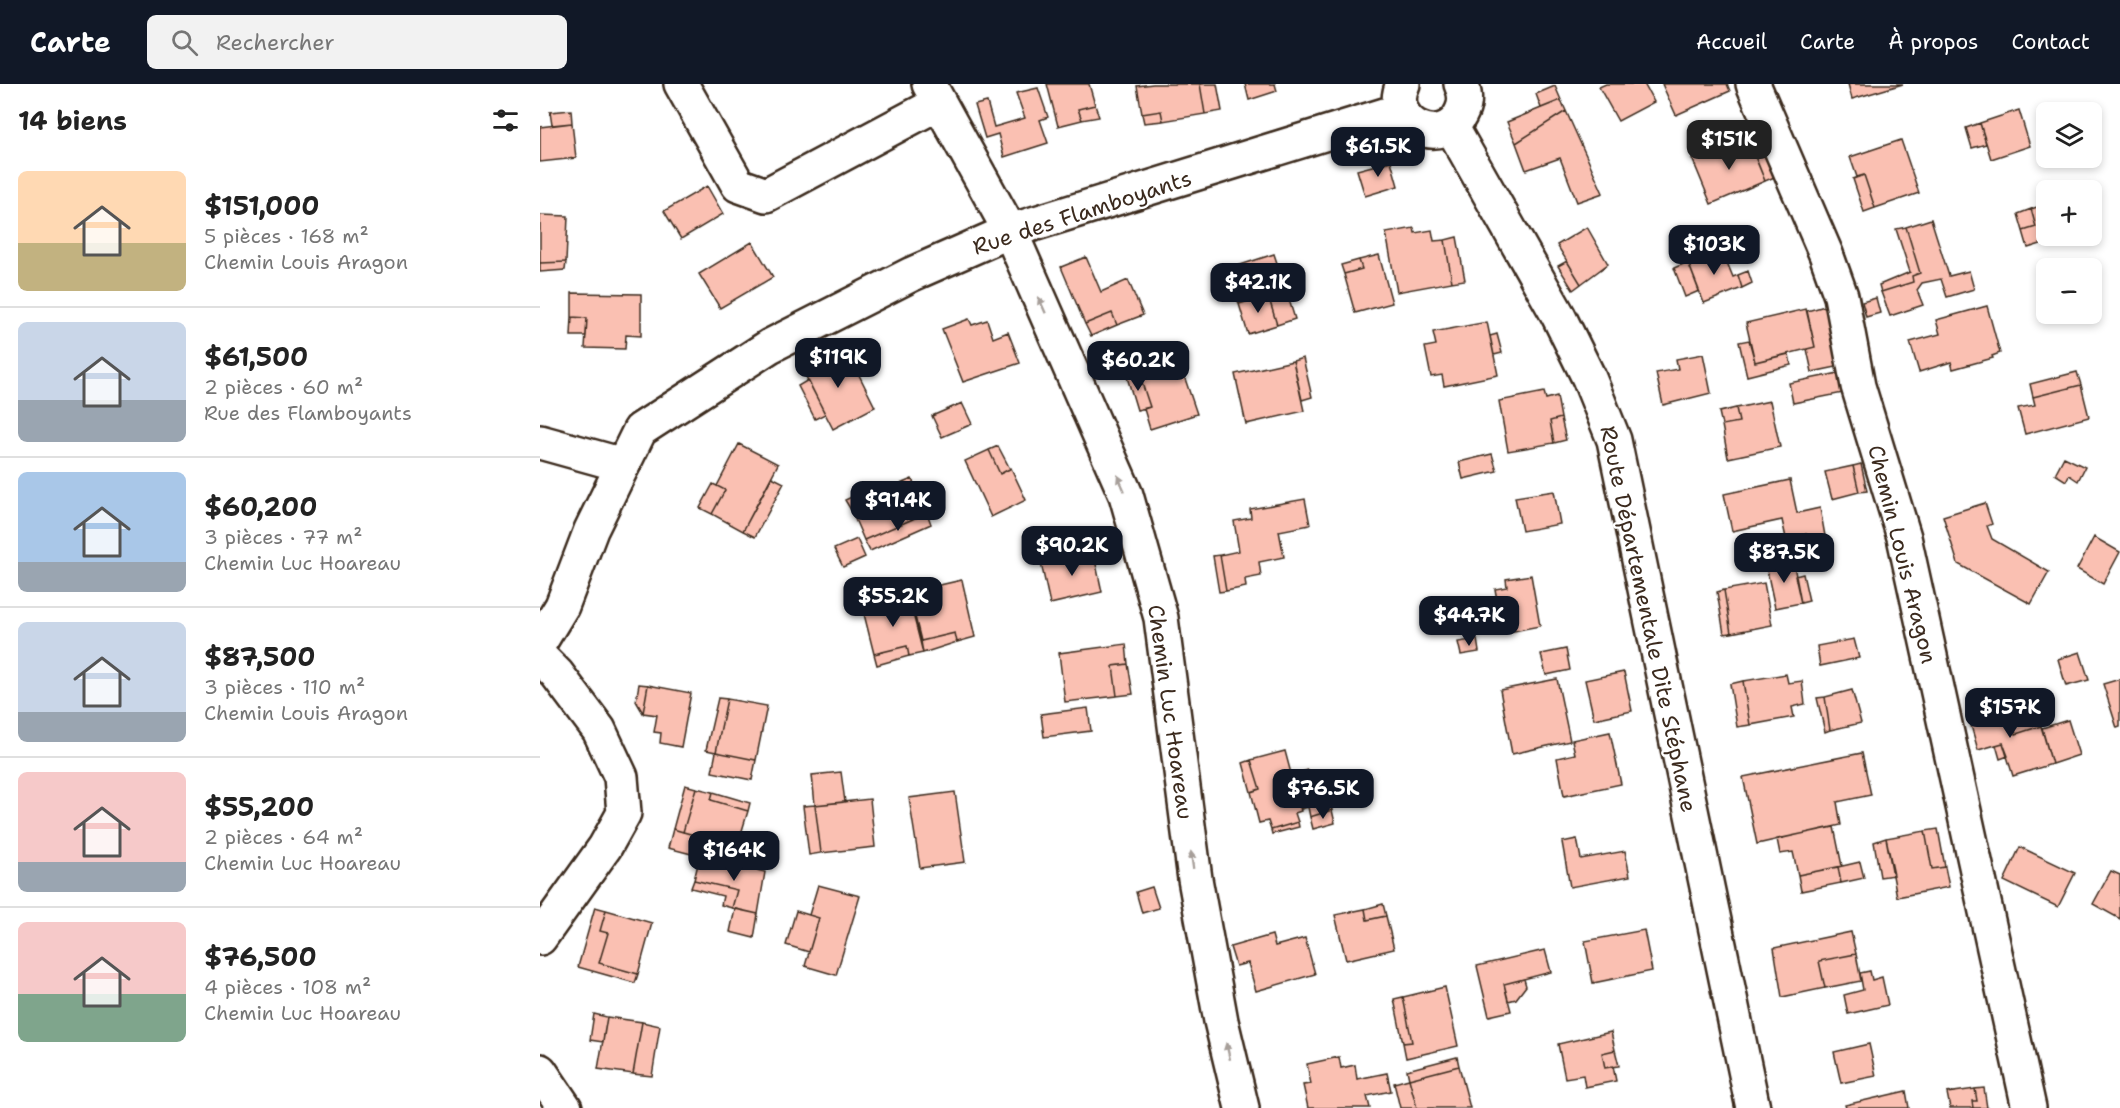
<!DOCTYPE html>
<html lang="fr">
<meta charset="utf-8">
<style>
body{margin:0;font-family:"Shantell Sans",sans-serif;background:#f2f2f2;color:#222;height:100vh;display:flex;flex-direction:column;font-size:22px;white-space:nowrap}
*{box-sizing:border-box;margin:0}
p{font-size:20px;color:#767676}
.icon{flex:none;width:33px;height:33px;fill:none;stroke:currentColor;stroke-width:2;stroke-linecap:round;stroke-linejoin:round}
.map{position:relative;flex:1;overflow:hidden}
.sheet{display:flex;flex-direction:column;background:#fff;width:540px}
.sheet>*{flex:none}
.buttons{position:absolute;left:1496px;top:18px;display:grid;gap:12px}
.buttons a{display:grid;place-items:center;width:66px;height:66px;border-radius:9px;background:#fff;box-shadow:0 3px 9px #0003;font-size:30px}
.price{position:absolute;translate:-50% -51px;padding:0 14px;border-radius:12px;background:#111827;color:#fff;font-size:20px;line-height:39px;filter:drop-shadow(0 2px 3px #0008)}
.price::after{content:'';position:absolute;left:50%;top:36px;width:18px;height:14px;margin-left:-9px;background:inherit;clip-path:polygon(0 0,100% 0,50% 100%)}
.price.active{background:#222;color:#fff}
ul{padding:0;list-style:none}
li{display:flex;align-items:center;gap:18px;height:150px;padding:0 18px}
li+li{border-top:2px solid #e0e0e0}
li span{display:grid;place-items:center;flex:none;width:168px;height:120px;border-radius:9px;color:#555}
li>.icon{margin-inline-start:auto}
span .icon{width:72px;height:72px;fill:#fffc;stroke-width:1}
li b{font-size:26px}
h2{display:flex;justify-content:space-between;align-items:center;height:72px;padding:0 18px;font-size:26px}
header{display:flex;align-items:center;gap:36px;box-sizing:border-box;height:84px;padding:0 30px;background:#111827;color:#fff}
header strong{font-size:28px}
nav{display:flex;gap:33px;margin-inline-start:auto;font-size:21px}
.search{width:420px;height:54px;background:#f2f2f2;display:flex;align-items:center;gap:15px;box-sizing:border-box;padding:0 21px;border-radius:9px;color:#767676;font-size:22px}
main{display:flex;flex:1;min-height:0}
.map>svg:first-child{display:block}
.building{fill:#fac0b2;stroke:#3b2a1e;stroke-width:1.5}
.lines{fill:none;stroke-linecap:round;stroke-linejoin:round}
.minor-casing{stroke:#3b2a1e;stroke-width:38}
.major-casing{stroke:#3b2a1e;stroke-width:38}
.minor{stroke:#fff;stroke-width:33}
.major{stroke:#fff;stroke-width:33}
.oneway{fill:#a79f9a}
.labels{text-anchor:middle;stroke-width:4.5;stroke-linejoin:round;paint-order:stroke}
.street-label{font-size:22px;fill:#3b2a1e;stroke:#fff}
</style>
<header>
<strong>Carte</strong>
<div class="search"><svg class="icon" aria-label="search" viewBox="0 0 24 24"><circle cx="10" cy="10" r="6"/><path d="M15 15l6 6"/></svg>Rechercher</div>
<nav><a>Accueil</a><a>Carte</a><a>À propos</a><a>Contact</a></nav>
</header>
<main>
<section class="sheet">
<h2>14 biens<svg class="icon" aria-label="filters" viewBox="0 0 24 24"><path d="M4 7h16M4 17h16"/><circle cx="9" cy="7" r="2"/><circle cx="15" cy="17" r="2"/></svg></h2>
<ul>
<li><span style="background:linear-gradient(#ffd9b3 60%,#c2b280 0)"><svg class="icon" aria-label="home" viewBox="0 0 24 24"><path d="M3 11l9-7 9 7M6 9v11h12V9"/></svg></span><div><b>$151,000</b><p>5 pièces · 168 m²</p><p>Chemin Louis Aragon</p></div></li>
<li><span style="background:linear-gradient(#c9d6e8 65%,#9aa5b1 0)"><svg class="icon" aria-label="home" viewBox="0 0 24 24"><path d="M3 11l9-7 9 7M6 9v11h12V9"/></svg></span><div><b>$61,500</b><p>2 pièces · 60 m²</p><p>Rue des Flamboyants</p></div></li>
<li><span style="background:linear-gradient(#a9c7e8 75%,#9aa5b1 0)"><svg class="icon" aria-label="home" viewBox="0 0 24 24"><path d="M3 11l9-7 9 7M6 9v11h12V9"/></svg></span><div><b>$60,200</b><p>3 pièces · 77 m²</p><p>Chemin Luc Hoareau</p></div></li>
<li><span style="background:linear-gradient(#c9d6e8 75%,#9aa5b1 0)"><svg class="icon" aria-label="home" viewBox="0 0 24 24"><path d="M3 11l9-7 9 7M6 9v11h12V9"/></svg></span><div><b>$87,500</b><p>3 pièces · 110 m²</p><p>Chemin Louis Aragon</p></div></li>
<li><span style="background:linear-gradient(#f6c9c9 75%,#9aa5b1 0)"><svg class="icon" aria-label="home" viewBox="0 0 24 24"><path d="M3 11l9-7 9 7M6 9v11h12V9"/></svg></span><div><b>$55,200</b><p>2 pièces · 64 m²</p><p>Chemin Luc Hoareau</p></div></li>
<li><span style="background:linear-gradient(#f6c9c9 60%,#7fa58c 0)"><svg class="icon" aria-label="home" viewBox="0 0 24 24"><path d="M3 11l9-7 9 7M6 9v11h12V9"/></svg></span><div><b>$76,500</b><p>4 pièces · 108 m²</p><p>Chemin Luc Hoareau</p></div></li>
</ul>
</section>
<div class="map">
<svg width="1580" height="1024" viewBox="0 0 1580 1024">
<rect width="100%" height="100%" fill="#fff"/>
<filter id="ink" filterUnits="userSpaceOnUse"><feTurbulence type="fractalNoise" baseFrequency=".0167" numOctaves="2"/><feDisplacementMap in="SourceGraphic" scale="12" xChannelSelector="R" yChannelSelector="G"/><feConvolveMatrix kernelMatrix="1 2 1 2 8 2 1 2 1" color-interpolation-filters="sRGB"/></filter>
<g filter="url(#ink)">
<!-- building -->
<path class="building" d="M 507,0 L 549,0 L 555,21 L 538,25 L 542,36 L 518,42 Z
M 613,0 L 660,0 L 665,30 L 623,37 L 621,27 L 602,30 L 597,2 Z
M 660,0 L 677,0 L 682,27 L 665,30 Z
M 705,0 L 735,0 L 737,7 L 709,16 Z
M 1066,0 L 1104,0 L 1114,18 L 1078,37 L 1059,3 Z
M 1122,0 L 1187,0 L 1190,7 L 1136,31 Z
M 1308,0 L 1363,0 L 1312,15 Z
M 1015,2 L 1021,16 L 1001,24 L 996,10 Z
M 498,4 L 508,33 L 500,36 L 508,59 L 464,73 L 458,50 L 445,54 L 435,21 L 447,18 L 454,43 L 485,34 L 476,9 Z
M 1021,16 L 1026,27 L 976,59 L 967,38 Z
M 555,21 L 559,33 L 542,36 L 538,25 Z
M 31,26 L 32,39 L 12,41 L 10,28 Z
M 1479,26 L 1490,62 L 1451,75 L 1440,39 Z
M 621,27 L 623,37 L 604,39 L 602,30 Z
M 1026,27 L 1063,109 L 1037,118 L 1020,74 L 986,86 L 976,59 Z
M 32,39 L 36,74 L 0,78 L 0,43 Z
M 1440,39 L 1446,60 L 1432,64 L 1426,44 Z
M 1206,51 L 1225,97 L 1171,120 L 1152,74 L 1169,66 L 1173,76 L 1195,66 L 1191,57 Z
M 1361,56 L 1379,109 L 1335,124 L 1324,91 L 1317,93 L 1310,73 Z
M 1191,57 L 1195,66 L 1173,76 L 1169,66 Z
M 1235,63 L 1244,89 L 1225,97 L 1215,72 Z
M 851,77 L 858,102 L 825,112 L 817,86 Z
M 1324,91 L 1335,124 L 1324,128 L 1313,95 Z
M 167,102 L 183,130 L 141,155 L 124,127 Z
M 1506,120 L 1506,152 L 1526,152 L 1488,164 L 1483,147 L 1496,143 L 1491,125 Z
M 1491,125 L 1496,143 L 1483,147 L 1478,130 Z
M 0,131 L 28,132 L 26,178 L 0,179 Z
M 1391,135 L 1409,192 L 1429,187 L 1434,205 L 1407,213 L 1401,195 L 1382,199 L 1377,206 L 1383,221 L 1350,232 L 1341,208 L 1373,198 L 1372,192 L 1380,189 L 1366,143 Z
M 1047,143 L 1068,180 L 1041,200 L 1017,161 Z
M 1366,143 L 1380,189 L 1372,192 L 1373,198 L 1341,208 L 1339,201 L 1370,188 L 1356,145 Z
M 874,144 L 875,149 L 892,146 L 894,157 L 905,156 L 912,198 L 857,208 L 846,149 Z
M 917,153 L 925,196 L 912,198 L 905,156 Z
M 212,158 L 233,193 L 180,224 L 159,190 Z
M 1181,164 L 1193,193 L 1198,191 L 1202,204 L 1164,219 L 1148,178 Z
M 734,170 L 746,206 L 699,220 L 688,185 Z
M 839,171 L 852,219 L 815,229 L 804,190 L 822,185 L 819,176 Z
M 546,173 L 561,208 L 588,196 L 603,231 L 577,241 L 572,229 L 545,240 L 521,183 Z
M 819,176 L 822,185 L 804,190 L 801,181 Z
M 1027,177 L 1041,200 L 1033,206 L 1018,182 Z
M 26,178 L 25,186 L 0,188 L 0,179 Z
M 1148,178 L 1159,207 L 1145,213 L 1134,184 Z
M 1208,187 L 1212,199 L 1202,204 L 1198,191 Z
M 746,206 L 755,235 L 737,241 L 728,211 Z
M 32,209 L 101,210 L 101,252 L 86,251 L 85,265 L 45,264 L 47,234 L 32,233 Z
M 728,211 L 737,241 L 708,250 L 699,220 Z
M 1336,214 L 1340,229 L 1326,233 L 1322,218 Z
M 1292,220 L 1306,281 L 1272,288 L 1267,265 L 1275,263 L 1267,227 Z
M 1447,222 L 1460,269 L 1452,272 L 1453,274 L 1413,285 L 1411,278 L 1379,288 L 1370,258 L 1400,250 L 1396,236 Z
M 1266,225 L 1275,263 L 1215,278 L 1206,239 Z
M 572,229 L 577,241 L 551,252 L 545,240 Z
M 32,233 L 47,234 L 46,252 L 31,252 Z
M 429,235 L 432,241 L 447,236 L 453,254 L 468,248 L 480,279 L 423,298 L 402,245 Z
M 947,238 L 958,291 L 904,302 L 902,291 L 891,293 L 885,263 L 896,261 L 893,248 Z
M 957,250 L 962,269 L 954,271 L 950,252 Z
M 1209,256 L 1215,278 L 1249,270 L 1251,281 L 1207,292 L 1199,258 Z
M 304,261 L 310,273 L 295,281 L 289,269 Z
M 289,269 L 295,281 L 310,273 L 335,323 L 293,345 L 261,283 Z
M 1163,270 L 1171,309 L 1123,321 L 1116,289 L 1138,285 L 1136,275 Z
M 763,274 L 772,313 L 762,316 L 753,277 Z
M 639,277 L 657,330 L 610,345 L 604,325 L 610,323 L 599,290 Z
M 753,277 L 764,327 L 706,340 L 695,290 Z
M 1537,288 L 1541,301 L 1493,313 L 1490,300 Z
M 1299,289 L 1303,309 L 1253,319 L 1249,299 Z
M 599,290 L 610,323 L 597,326 L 587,293 Z
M 268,296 L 285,330 L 275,335 L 258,302 Z
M 1541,301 L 1549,333 L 1485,350 L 1478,324 L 1495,321 L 1493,313 Z
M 1004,308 L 1006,315 L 1017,312 L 1021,334 L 1010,337 L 1014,359 L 968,367 L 959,317 Z
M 1230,317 L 1240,363 L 1188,374 L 1182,341 L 1199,338 L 1196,324 Z
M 422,319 L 432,340 L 402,353 L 392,332 Z
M 1196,324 L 1199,338 L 1182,341 L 1179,328 Z
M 1021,334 L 1026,356 L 1014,359 L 1010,337 Z
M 199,360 L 238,380 L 203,447 L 172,430 L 185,406 L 177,402 Z
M 458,362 L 470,385 L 460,390 L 449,366 Z
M 449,366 L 460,390 L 471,384 L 486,416 L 451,433 L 425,377 Z
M 952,370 L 957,387 L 923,395 L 919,378 Z
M 1524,373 L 1545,383 L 1538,397 L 1529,391 L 1526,397 L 1515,390 Z
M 1321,380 L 1327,407 L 1319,408 L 1313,382 Z
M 1313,382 L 1319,408 L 1292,415 L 1285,388 Z
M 232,393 L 244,399 L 215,453 L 203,447 Z
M 372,395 L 387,429 L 324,456 L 311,426 L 345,411 L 343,407 Z
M 1250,396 L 1257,429 L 1280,424 L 1285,452 L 1267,456 L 1266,450 L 1246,454 L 1242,436 L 1192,447 L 1184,410 Z
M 173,400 L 185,406 L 172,430 L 160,424 Z
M 340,400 L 345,411 L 311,426 L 305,416 Z
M 1014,407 L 1020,440 L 982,447 L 975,413 Z
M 765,415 L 770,441 L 739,447 L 744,473 L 719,478 L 721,492 L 705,495 L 706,503 L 686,507 L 680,471 L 699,467 L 694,437 L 711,434 L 710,425 Z
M 1445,419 L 1452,440 L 1447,442 L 1452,455 L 1509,488 L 1491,520 L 1418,480 L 1403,432 Z
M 387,429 L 391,440 L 330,467 L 324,456 Z
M 1554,453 L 1580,468 L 1563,500 L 1537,485 Z
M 317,455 L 325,473 L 303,483 L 294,465 Z
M 553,466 L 562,508 L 510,520 L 501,479 Z
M 680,471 L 686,507 L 679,508 L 673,472 Z
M 1253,476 L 1261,519 L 1235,524 L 1226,482 Z
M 1263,490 L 1269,517 L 1261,519 L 1255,492 Z
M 991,491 L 1000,542 L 963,549 L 955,505 L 967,503 L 966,495 Z
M 422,496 L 435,553 L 417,558 L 415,549 L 381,557 L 369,508 Z
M 1224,499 L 1232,541 L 1191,549 L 1184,506 Z
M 1184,506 L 1191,549 L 1184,550 L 1177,508 Z
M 369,514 L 383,569 L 369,572 L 367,562 L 334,570 L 323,526 Z
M 415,549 L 417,558 L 383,569 L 381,557 Z
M 937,555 L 939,568 L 921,571 L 918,558 Z
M 1314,555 L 1319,574 L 1280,582 L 1277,562 Z
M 586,560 L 588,580 L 573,582 L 577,612 L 525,618 L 519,569 Z
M 367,562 L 369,572 L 337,581 L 334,570 Z
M 1026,565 L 1030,586 L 1006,591 L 1001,570 Z
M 1540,568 L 1549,596 L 1526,602 L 1518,575 Z
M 588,580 L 593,610 L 577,612 L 573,582 Z
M 1084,588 L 1092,627 L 1054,635 L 1045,596 Z
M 1246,590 L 1248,599 L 1262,597 L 1265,620 L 1252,623 L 1254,633 L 1210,641 L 1203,597 Z
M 1017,595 L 1030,657 L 972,670 L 960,606 Z
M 1580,595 L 1580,643 L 1577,644 L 1563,600 Z
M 1203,597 L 1210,641 L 1197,643 L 1190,600 Z
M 99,600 L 108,601 L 103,629 L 96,617 Z
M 108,601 L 151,609 L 141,663 L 120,659 L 121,649 L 114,648 L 117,631 L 103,629 Z
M 1312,606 L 1321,639 L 1290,646 L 1285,613 Z
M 1285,613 L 1290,646 L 1285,648 L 1277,614 Z
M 178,614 L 187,615 L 176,668 L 166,666 Z
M 187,615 L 227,622 L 216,676 L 176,668 Z
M 1474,617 L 1480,638 L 1499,632 L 1501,642 L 1476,650 L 1467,619 Z
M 1467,619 L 1476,650 L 1501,642 L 1512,680 L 1473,692 L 1463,659 L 1438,666 L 1428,631 Z
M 548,624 L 551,647 L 504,653 L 501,630 Z
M 1528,636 L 1539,671 L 1512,680 L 1502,644 Z
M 1070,648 L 1081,700 L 1024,712 L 1017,674 L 1035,670 L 1032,656 Z
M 1463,659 L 1468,672 L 1460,675 L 1456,661 Z
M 745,667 L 761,727 L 755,729 L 758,738 L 731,746 L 728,737 L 719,739 L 711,708 L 720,705 L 711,676 Z
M 176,668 L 216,676 L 212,696 L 172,688 Z
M 1322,669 L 1331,711 L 1297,718 L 1301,741 L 1217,760 L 1203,693 Z
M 711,676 L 720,705 L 711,708 L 703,679 Z
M 768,686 L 774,709 L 785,706 L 792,726 L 770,733 L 768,723 L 761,725 L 752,691 Z
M 301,688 L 305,718 L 275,721 L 272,691 Z
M 145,701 L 156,704 L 143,748 L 133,745 Z
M 156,704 L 173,708 L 171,716 L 208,727 L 197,763 L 143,748 Z
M 173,708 L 210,719 L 208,727 L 171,716 Z
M 415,708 L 425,778 L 380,784 L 369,714 Z
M 330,715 L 335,763 L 281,769 L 275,721 Z
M 275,721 L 281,769 L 269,771 L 263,722 Z
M 792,726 L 795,739 L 773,745 L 770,733 Z
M 758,738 L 759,743 L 732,750 L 731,746 Z
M 1294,743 L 1302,782 L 1258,791 L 1253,768 L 1240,770 L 1237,755 Z
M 133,745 L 168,755 L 163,773 L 128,764 Z
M 1398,745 L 1405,783 L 1392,785 L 1385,747 Z
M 1385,747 L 1392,785 L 1405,783 L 1409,803 L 1357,813 L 1346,754 Z
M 1346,754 L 1354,791 L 1340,793 L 1334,758 Z
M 1037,755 L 1041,775 L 1085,767 L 1090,792 L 1030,803 L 1022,758 Z
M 1480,763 L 1535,789 L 1518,823 L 1464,797 Z
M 160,772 L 225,788 L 218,830 L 192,824 L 197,806 L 154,796 Z
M 1320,778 L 1324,794 L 1301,799 L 1298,783 Z
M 1298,783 L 1301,799 L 1261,807 L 1258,791 Z
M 1571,787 L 1580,791 L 1580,835 L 1553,820 Z
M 154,796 L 197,806 L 192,824 L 181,821 L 183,812 L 151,804 Z
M 278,801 L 320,812 L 296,891 L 265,882 L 279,834 L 269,831 Z
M 612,803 L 619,824 L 602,829 L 596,808 Z
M 843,820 L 846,832 L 827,836 L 825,825 Z
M 55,823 L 66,826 L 60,847 L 68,849 L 59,879 L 98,890 L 95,899 L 38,883 Z
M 195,825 L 218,830 L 214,854 L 190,848 Z
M 825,825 L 827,836 L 846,832 L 854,865 L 806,876 L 795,831 Z
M 66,826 L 112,839 L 98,890 L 59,879 L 68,849 L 60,847 Z
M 256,827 L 279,834 L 269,868 L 246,861 Z
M 1104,846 L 1112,887 L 1053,899 L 1045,857 Z
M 1311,848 L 1316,870 L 1279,877 L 1285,904 L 1242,913 L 1234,864 Z
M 732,851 L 735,862 L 765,854 L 775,890 L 716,907 L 708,879 L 696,882 L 690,863 Z
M 1005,866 L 1011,888 L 964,900 L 971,927 L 949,932 L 937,882 Z
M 1316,870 L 1321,897 L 1285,904 L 1279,877 Z
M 1330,887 L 1332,896 L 1342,893 L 1348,921 L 1308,930 L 1304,911 L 1323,906 L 1320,889 Z
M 984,895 L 986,902 L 976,915 L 968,917 L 964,900 Z
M 905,903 L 918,962 L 866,974 L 863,959 L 872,958 L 863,913 Z
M 863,913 L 872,958 L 863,959 L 854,915 Z
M 54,930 L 67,933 L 63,958 L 50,956 Z
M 67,933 L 102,938 L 93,990 L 58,985 Z
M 102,938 L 120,942 L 112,992 L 93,990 Z
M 1071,948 L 1075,966 L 1062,969 L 1065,984 L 1073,982 L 1076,997 L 1045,1003 L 1043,991 L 1025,994 L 1018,960 Z
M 1329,960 L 1336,992 L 1301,999 L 1294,968 Z
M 1075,966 L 1079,982 L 1065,984 L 1062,969 Z
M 799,973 L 801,984 L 815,981 L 817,995 L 847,989 L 851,1007 L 827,1012 L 830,1024 L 768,1024 L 763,1001 L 771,1000 L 767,980 Z
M 917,973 L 919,982 L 869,995 L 867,986 Z
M 919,982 L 930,1024 L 877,1024 L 869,995 Z
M 869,995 L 877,1024 L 860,1024 L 854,999 Z
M 1444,1004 L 1447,1024 L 1433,1024 L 1432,1017 L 1437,1017 L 1435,1005 Z
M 1435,1005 L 1437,1017 L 1432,1017 L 1433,1024 L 1410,1024 L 1407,1009 Z
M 1366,1007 L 1369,1024 L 1306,1024 L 1305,1021 Z"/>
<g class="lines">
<!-- minor casing -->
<g class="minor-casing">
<path id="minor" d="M 141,0 L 198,101 L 226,111 L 399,19
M 389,0 L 470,147 L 586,411 L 621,534 L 655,795 L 681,937 L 702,1024
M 1213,0 L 1286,170 L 1301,212 L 1318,302 L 1364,453 L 1489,1024
M 0,358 L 83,381
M 0,573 L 17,590 L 59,646 L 81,693 L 84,729 L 65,763 L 0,854
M 0,987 L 25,1024"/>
</g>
<!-- major casing -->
<g class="major-casing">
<path id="major" d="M 863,0 C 844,40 905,68 922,27 C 926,18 925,8 921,0
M 911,42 L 1018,231 L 1049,294 L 1074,356 L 1213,1024
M 0,558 L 22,522 L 51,446 L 100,346 L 230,262 L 372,190 L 470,147 L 861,26"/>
</g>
<!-- minor -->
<use href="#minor" class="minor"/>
<!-- major -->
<use href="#major" class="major"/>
</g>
<!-- one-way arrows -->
<defs><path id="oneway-solid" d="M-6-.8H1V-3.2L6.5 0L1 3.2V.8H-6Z" transform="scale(1.5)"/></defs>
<g class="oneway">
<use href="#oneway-solid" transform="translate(502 221) rotate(-114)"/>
<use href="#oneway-solid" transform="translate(581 399) rotate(-114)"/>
<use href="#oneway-solid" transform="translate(652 776) rotate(-98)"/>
<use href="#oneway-solid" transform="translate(688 967) rotate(-103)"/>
</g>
</g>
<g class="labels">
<!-- street labels -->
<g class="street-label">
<text transform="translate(542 128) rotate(-18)" y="8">Rue des Flamboyants</text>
<text transform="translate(1363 470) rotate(76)" y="8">Chemin Louis Aragon</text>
<text transform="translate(1109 535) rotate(78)" y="8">Route Départementale Dite Stéphane</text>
<text transform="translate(631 628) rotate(82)" y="8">Chemin Luc Hoareau</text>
</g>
</g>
</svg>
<div class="buttons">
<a><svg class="icon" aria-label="layers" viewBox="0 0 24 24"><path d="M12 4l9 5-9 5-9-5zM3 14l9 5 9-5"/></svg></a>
<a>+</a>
<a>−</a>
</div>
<b class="price active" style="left:1189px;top:87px">$151K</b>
<b class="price" style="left:838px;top:94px">$61.5K</b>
<b class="price" style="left:1174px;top:192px">$103K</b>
<b class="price" style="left:718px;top:230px">$42.1K</b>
<b class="price" style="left:298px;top:305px">$119K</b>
<b class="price" style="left:598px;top:308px">$60.2K</b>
<b class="price" style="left:358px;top:448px">$91.4K</b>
<b class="price" style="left:532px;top:493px">$90.2K</b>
<b class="price" style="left:1244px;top:500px">$87.5K</b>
<b class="price" style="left:353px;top:544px">$55.2K</b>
<b class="price" style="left:929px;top:563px">$44.7K</b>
<b class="price" style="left:1470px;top:655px">$157K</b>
<b class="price" style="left:783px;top:736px">$76.5K</b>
<b class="price" style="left:194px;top:798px">$164K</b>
</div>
</main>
